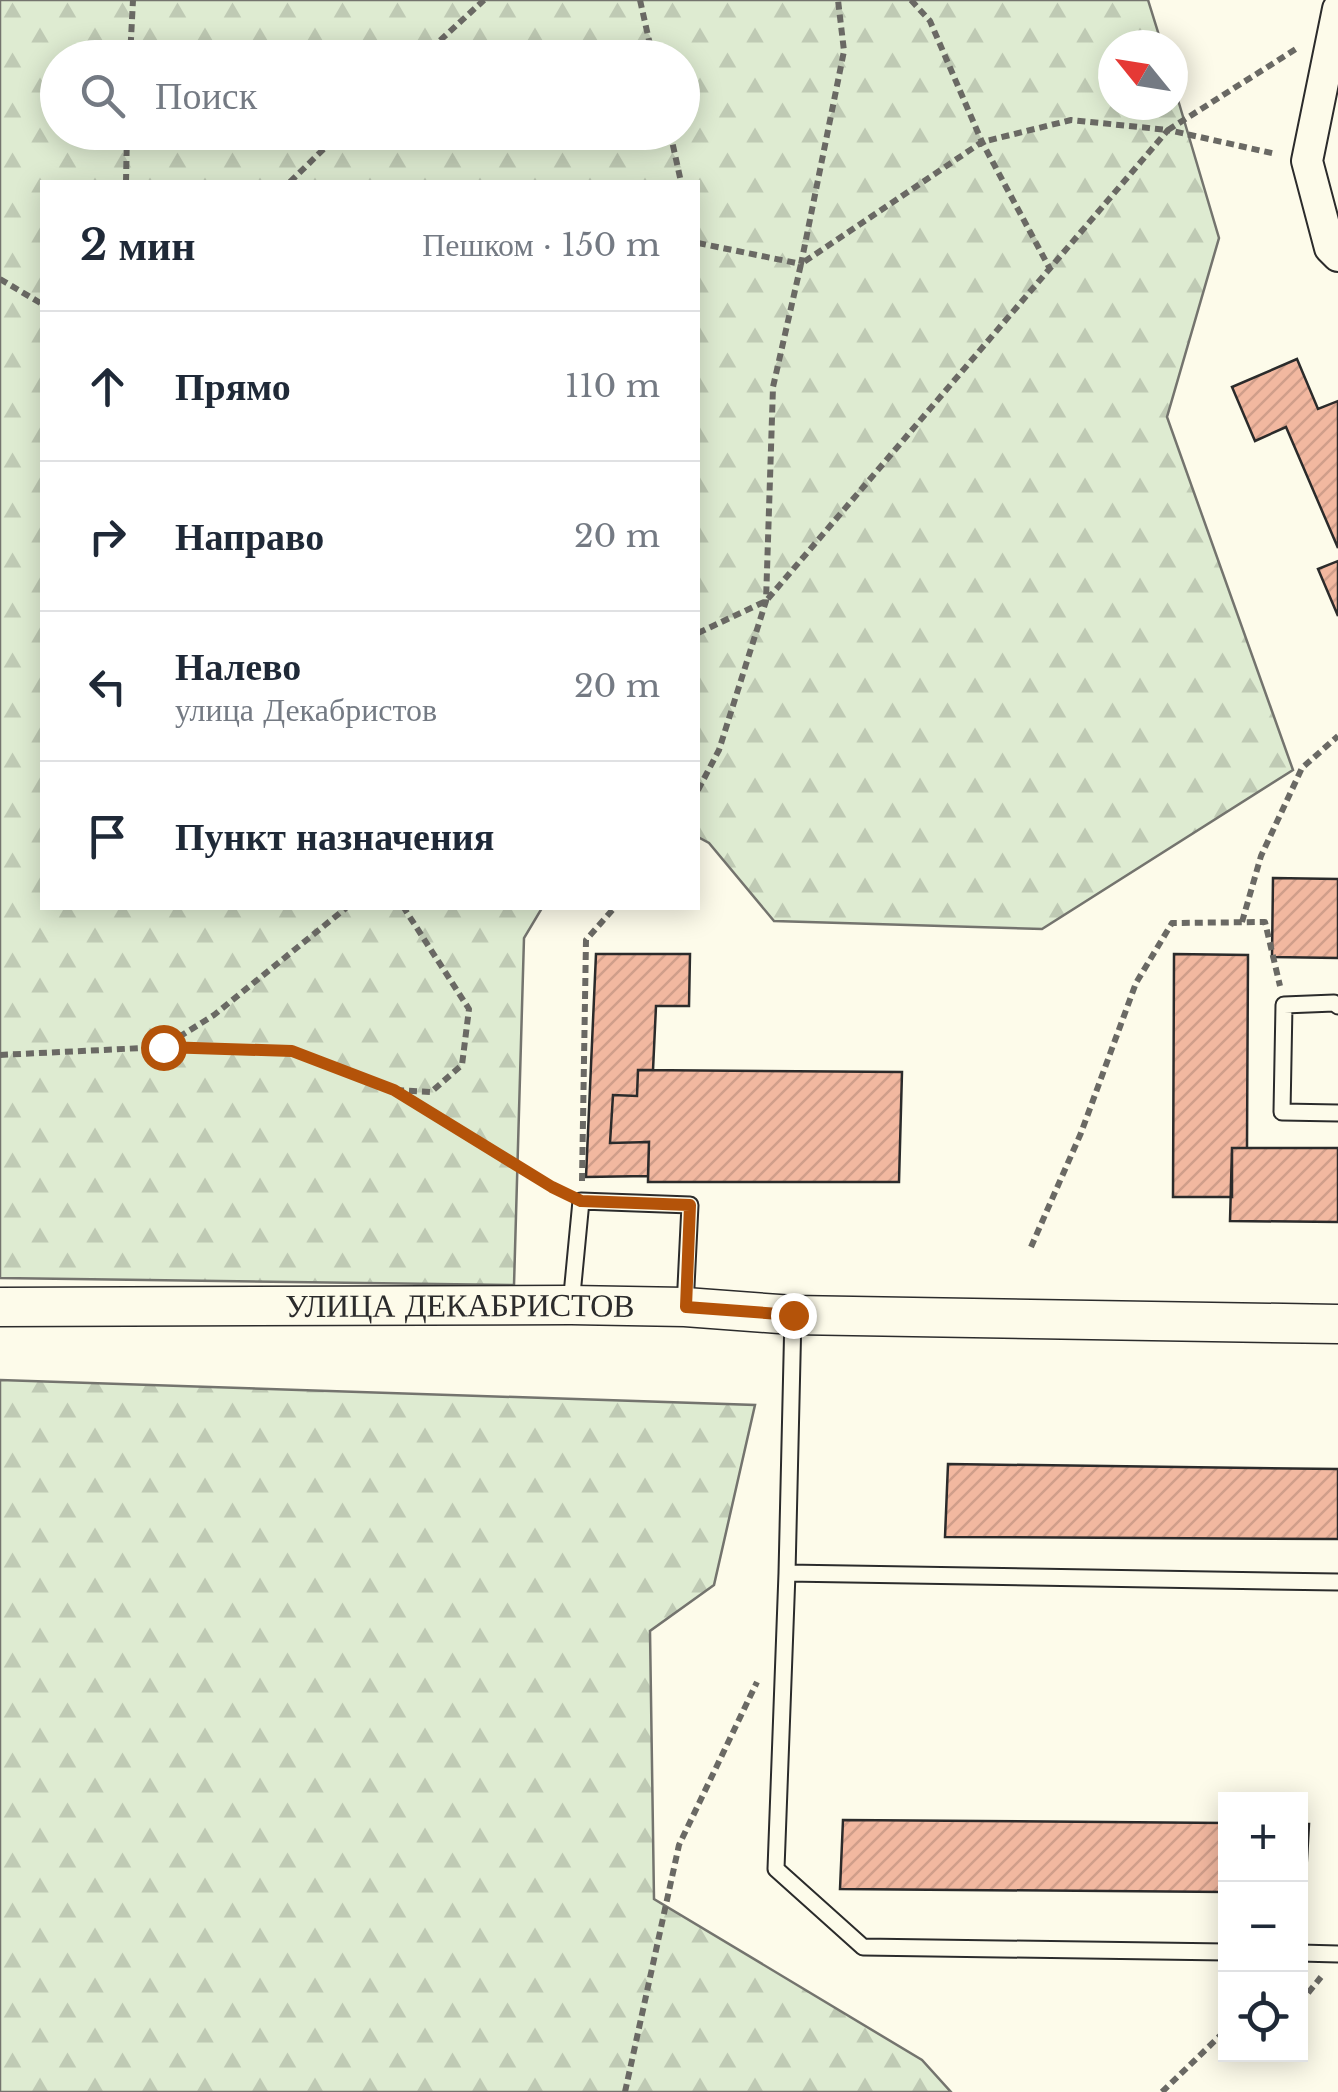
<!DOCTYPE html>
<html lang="ru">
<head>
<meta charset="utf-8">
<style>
	body { margin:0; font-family:"Libre Baskerville",serif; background:#f6f6f7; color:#1f2937 }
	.controls { position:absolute; right:30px; bottom:30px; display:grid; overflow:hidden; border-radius:0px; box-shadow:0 5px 25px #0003 }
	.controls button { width:90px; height:90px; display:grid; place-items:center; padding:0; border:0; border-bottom:2px solid #e0e1e3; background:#fff; color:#1f2937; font:50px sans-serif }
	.compass { position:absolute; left:1098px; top:30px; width:90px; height:90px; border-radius:50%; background:#fff; box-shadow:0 5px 25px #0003; rotate:300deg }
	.stop { position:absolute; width:30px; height:30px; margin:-22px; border:8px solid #b45309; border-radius:50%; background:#fff }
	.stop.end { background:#b45309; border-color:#fff; box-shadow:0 2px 10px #0008 }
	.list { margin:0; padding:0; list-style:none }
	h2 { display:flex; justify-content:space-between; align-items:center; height:130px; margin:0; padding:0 40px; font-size:42px }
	h2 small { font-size:32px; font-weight:400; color:#747a83 }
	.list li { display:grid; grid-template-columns:65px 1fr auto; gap:30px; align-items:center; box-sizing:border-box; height:150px; padding:0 40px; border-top:2px solid #e0e1e3 }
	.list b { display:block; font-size:38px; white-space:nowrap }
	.list p { margin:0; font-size:32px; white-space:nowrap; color:#747a83 }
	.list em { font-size:32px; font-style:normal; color:#747a83 }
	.icon { flex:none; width:55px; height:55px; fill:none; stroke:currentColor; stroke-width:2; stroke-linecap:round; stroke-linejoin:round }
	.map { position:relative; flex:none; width:1338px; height:2092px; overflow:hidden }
	.search { position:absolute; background:#fff; box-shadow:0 5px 25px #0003; left:40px; top:40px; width:660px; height:110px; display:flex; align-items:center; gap:25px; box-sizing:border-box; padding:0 35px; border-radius:55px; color:#747a83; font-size:38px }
	.panel { position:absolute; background:#fff; box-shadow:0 5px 25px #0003; left:40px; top:180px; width:660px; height:730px; border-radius:0px }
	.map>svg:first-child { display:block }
</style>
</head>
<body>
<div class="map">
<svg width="1338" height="2092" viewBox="0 0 1338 2092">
	<defs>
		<pattern id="forest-firs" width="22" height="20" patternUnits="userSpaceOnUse" patternTransform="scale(2.5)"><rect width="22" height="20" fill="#deebd1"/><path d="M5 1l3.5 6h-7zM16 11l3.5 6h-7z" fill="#bfcab4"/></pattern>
		<pattern id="building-hatch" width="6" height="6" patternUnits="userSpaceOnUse" patternTransform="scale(2.5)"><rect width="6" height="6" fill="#f2b8a0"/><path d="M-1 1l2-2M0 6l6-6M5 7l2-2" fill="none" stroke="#d09e8a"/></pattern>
	</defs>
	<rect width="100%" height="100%" fill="#fdfbea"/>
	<path fill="url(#forest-firs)" stroke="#74746e" stroke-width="2.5" fill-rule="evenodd" d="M0,0H1148L1162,45H1113V105H1173V83L1219,238L1167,417L1293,770L1042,929L774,921L709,843L698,837V182H42V908H542L524,938L514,1285L0,1278ZM58,58H682V132H58Z
		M0,1380L755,1405L714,1585L650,1631L654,1899L922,2060L951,2092H0Z"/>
	<path fill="url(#building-hatch)" stroke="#2b2b2b" stroke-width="2.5" d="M1297,359L1318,409L1338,401V548L1286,427L1255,441L1232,387Z
		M1338,561V616L1318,569Z
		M1273,878L1338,879V958L1272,957Z
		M596,954H690L689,1006H656L653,1070H638L637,1096L613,1095L610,1143L649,1142L648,1176L586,1177Z
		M1174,954L1248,955L1247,1148H1232V1197H1173Z
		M638,1070L902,1072L899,1182H648L649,1142L610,1143L613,1095L637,1096Z
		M1232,1148H1338V1222L1230,1221Z
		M948,1464L1338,1469V1539L945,1537Z
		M843,1820L1226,1823V1892L840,1889Z
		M1300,1824H1309L1305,1893H1300Z"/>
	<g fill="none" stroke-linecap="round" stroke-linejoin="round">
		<defs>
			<path id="service" d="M1338,1006L1334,1003L1284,1005L1282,1112L1338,1113
				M571,1305L581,1201L690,1205L685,1307
				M793,1315L787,1573L1338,1582
				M787,1573L776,1869L863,1947L1226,1952
				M1300,1953L1338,1954"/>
			<path id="minor" d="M1338,9L1307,161L1330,248L1338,256"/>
			<g id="tertiary">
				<path id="s1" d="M0,1307L571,1305L685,1307L793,1315L1338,1324"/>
			</g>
		</defs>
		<use href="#service" stroke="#2b2b2b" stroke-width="19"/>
		<use href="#minor" stroke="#2b2b2b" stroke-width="34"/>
		<use href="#tertiary" stroke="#2b2b2b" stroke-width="41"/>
		<path stroke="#6a6964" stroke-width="6" stroke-dasharray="8 5" stroke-linecap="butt" d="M640,0L653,58
			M911,0L930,21L982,142L1050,269
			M130,58L133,0
			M421,58L484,0
			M670,132L681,182
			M126,182L127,132
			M290,182L341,132
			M698,243L801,264L844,51L838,0
			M0,279L42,304
			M698,633L766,601L1168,130L1276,154
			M698,790L719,750L766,601L773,387L801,264L982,142L1071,120L1168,130L1299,47
			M1242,922L1261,856L1302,768L1338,736
			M163,1047L292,1051L394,1090L561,1191
			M0,1055L163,1047L214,1015L346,908
			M396,1090L431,1092L462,1065L469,1009L404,908
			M582,1181L586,940L614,908
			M1031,1247L1081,1133L1136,983L1172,923L1265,922L1280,986
			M1300,2003L1321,1977
			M625,2092L679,1845L757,1682
			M1162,2092L1226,2030"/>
		<use href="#service" stroke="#fdfbea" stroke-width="15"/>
		<use href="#minor" stroke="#fdfbea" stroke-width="30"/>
		<use href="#tertiary" stroke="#fdfbea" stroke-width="38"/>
	</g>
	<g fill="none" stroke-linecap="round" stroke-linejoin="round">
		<path stroke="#b45309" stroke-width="12" d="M163,1047L292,1051L394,1090L552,1187L581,1201L690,1205L686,1307L793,1315"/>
	</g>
	<g text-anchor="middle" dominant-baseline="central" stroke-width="8" stroke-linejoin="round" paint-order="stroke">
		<g font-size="32" fill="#2b2b2b" stroke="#fdfbea">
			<text stroke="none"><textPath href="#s1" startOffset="460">УЛИЦА ДЕКАБРИСТОВ</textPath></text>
		</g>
	</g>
</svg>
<div class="controls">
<button>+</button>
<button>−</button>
<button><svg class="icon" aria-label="locate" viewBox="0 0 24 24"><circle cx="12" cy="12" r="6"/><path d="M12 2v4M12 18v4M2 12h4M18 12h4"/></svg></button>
</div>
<svg class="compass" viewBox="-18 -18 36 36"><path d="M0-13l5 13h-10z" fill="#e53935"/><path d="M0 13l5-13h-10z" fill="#747a83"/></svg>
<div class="stop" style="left:163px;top:1047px"></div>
<div class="stop end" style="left:793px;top:1315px"></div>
<div class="search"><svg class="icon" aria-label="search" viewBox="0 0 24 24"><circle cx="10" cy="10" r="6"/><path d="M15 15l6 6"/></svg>Поиск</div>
<section class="panel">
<h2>2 мин<small>Пешком · 150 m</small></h2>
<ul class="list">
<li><svg class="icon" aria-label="ahead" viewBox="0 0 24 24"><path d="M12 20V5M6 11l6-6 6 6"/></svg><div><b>Прямо</b></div><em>110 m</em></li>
<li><svg class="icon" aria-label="right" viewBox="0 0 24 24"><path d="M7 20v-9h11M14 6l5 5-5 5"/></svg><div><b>Направо</b></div><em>20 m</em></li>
<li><svg class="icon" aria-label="left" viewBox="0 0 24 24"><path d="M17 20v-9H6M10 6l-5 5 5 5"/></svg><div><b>Налево</b><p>улица Декабристов</p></div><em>20 m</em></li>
<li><svg class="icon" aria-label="arrive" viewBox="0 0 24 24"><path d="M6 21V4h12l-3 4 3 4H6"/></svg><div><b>Пункт назначения</b></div></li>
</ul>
</section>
</div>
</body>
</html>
